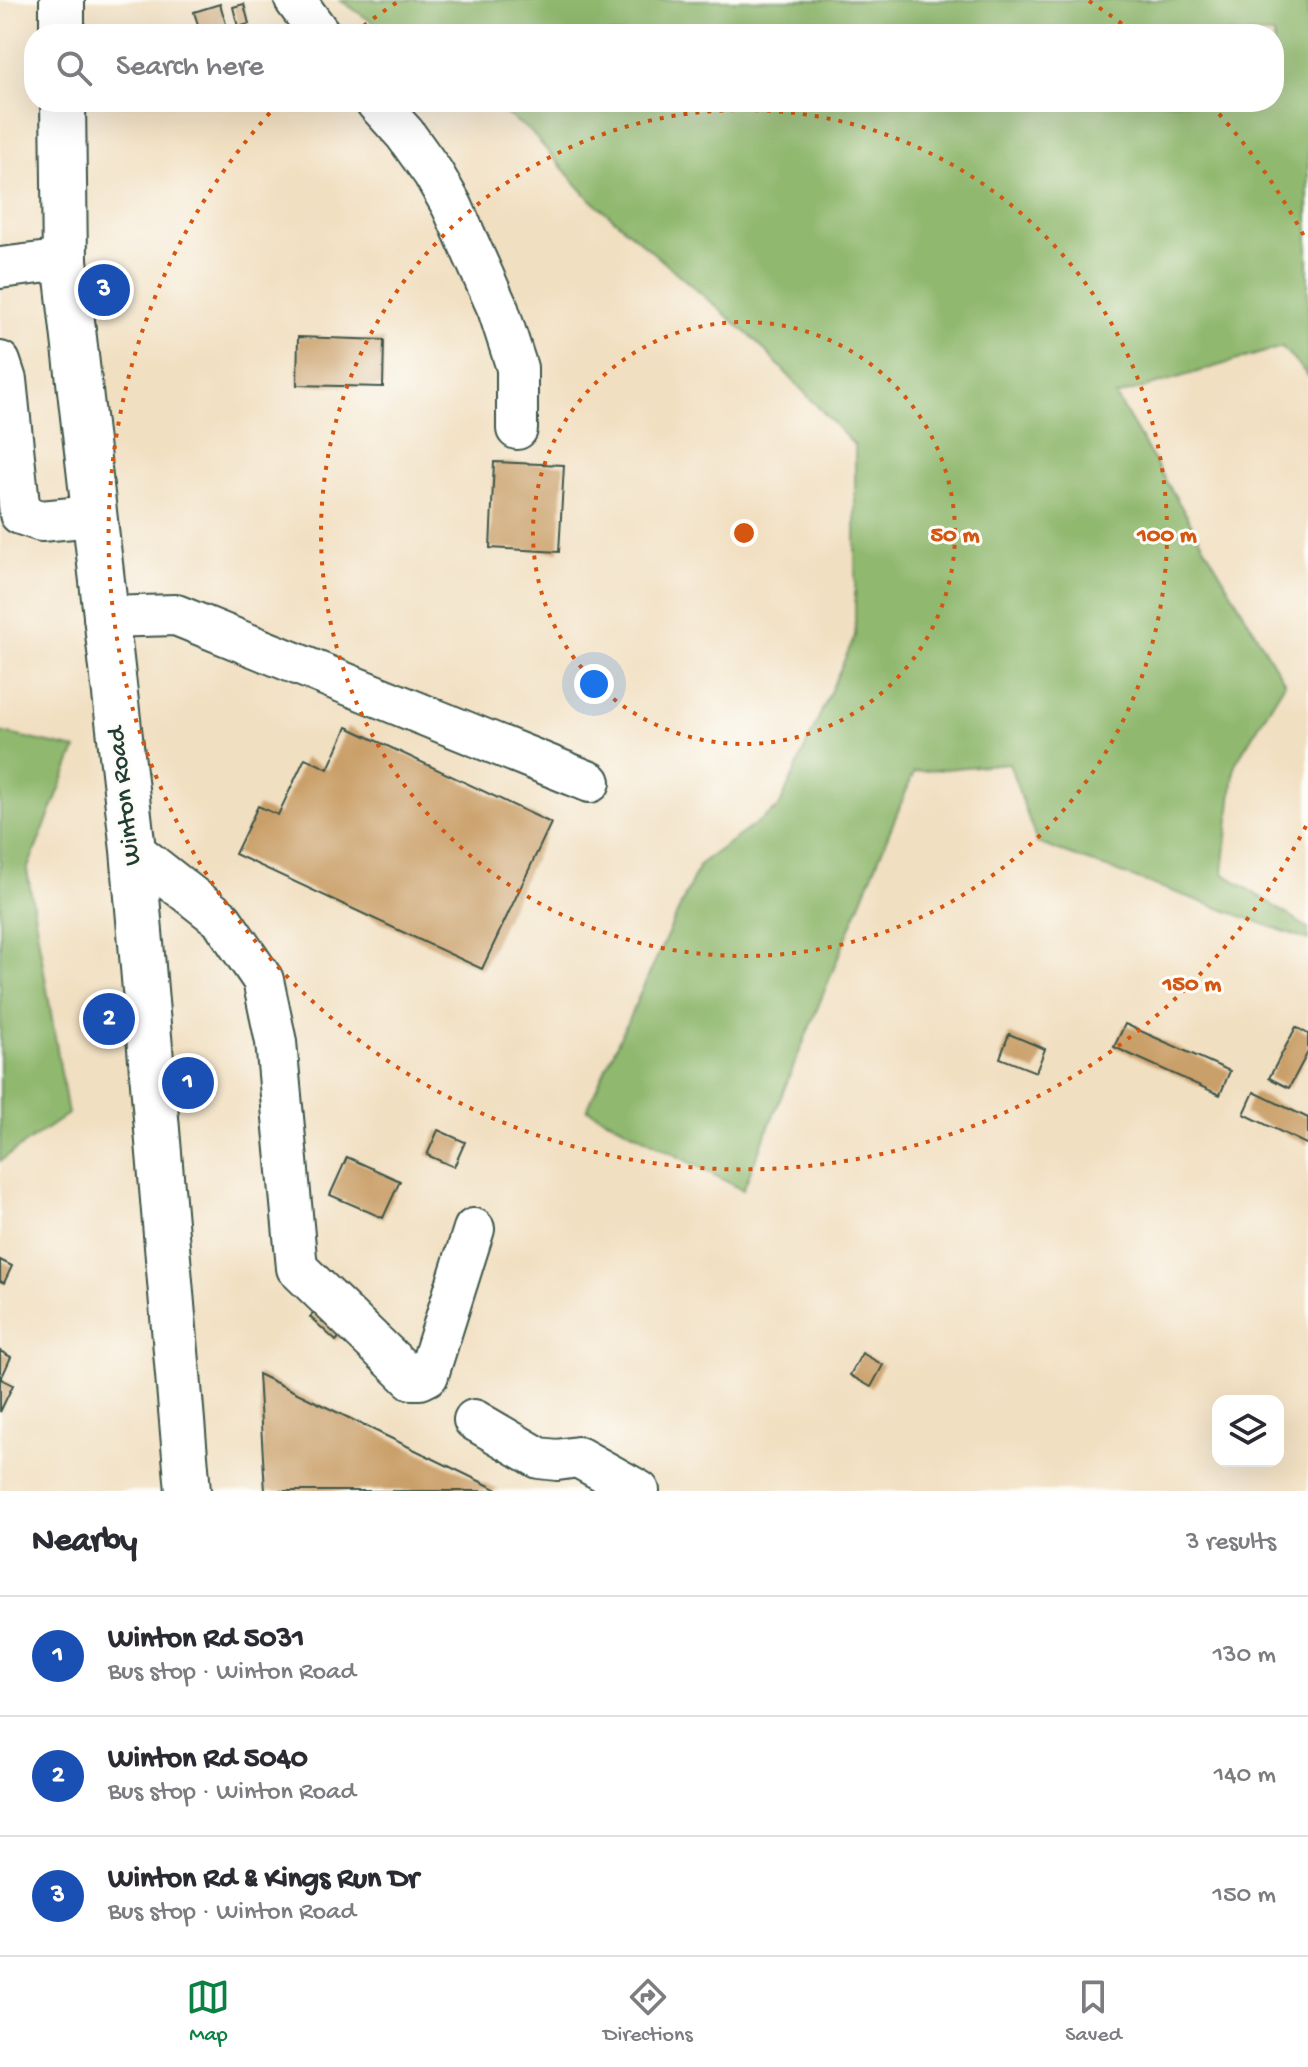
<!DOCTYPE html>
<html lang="en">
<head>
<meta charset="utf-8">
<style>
	body { margin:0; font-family:"Gochi Hand",sans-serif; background:#f2f2f3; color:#2b2b33 }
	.controls { position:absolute; right:24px; bottom:24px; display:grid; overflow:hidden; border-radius:16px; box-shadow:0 8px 32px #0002 }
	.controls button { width:72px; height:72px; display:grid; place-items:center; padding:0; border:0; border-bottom:2px solid #e1e1e2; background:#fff; color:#2b2b33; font:40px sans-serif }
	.you { position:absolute; left:594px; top:684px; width:28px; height:28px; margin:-20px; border:6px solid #fff; border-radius:50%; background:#1a73e8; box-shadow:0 0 0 12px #1a73e833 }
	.badge { display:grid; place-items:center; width:52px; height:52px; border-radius:50%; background:#0b8043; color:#fff; font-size:26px; font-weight:700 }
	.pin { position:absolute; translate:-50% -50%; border:4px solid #fff; box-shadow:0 2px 8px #0006 }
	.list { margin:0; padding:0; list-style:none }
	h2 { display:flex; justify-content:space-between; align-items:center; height:104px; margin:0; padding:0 32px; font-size:34px }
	h2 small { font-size:26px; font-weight:400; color:#7c7c81 }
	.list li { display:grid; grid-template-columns:52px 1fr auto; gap:24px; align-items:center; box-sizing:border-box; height:120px; padding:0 32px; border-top:2px solid #e1e1e2 }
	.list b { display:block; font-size:30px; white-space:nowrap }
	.list p { margin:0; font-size:26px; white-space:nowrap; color:#7c7c81 }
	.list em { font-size:26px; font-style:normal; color:#7c7c81 }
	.icon { flex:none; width:44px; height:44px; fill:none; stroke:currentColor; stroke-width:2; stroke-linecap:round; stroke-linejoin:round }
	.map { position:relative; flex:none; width:1308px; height:1491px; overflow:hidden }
	.search { position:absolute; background:#fff; box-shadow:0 8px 32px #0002; left:24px; right:24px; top:24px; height:88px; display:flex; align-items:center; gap:20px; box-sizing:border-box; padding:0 28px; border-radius:32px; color:#7c7c81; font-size:30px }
	.sheet { height:464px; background:#fff }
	nav { display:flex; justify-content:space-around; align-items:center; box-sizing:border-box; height:112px; border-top:2px solid #e1e1e2; background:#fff; font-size:22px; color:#7c7c81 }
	nav a { display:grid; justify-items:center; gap:4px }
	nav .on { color:#0b8043 }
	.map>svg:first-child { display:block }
</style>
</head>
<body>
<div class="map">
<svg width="1308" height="1491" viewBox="0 0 1308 1491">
	<rect width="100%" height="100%" fill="#fdfcf7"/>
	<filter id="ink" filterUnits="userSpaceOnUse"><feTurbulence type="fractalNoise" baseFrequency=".0125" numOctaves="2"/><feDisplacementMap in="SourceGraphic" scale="16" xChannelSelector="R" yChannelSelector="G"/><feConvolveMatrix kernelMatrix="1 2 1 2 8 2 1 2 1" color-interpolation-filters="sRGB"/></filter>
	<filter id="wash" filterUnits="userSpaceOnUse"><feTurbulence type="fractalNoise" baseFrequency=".006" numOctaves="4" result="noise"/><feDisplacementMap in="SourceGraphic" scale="32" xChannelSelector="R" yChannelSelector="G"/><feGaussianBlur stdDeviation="1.8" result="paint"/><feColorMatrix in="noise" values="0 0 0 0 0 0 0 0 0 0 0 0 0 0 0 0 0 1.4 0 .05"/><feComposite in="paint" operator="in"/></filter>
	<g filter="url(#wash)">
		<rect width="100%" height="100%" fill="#f1dfc1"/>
		<path fill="#90b86e" stroke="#587a51" stroke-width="2" d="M340,0H1308V376L1282,347L1116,396L1285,683L1235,764L1223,873L1308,928V940L1037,843L1009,763L914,772L743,1190L587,1109L700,864L779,807L855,636V446L755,340L587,196L530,131L488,102H1274V34H390Z
			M0,732L76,749L27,870L68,1114L0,1161Z"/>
		<g id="blocks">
			<path fill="#caa06b" d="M220,4L229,34H201L194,12Z
				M244,4L249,24L238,27L233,7Z
				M298,337L384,340L383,387L297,385Z
				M494,462L564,465L559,552L490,548Z
				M347,727L551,823L482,969L235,854L258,806L278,815L305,758L328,769Z
				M1125,1024L1230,1071L1220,1095L1114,1047Z
				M1296,1027L1308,1034V1052L1289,1088L1269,1078Z
				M1009,1034L1045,1049L1036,1072L1000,1058Z
				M1254,1092L1308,1118V1145L1244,1114Z
				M438,1130L465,1142L454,1167L427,1155Z
				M347,1157L400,1181L383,1218L330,1195Z
				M0,1260L12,1266L4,1283L0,1281Z
				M320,1306L346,1330L336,1341L310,1317Z
				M0,1351L11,1357L1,1379L13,1385L0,1412Z
				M862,1353L883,1365L871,1387L850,1375Z
				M258,1374L500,1491H265Z"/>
		</g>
	</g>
	<g filter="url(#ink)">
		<use href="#blocks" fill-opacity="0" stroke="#3e5549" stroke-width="2"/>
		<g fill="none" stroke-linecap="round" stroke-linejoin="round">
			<defs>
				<path id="minor" d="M295,0L320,34
					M376,102L405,134L433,173L452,206L498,309L517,368V429
					M0,268L65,260
					M0,362L6,380L20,514L41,521L93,516
					M104,617L176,615L590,782
					M133,850L222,920L263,980L276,1042L297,1268L412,1379H420L428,1375L474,1229
					M474,1420L539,1458L557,1460L578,1457L639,1491"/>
				<path id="major" d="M62,0V34
					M63,102L65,260L133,850L188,1491"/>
			</defs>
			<use href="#minor" stroke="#3e5549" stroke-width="44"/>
			<use href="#major" stroke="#3e5549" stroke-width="48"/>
			<use href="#minor" stroke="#fff" stroke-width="40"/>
			<use href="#major" stroke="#fff" stroke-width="44"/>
		</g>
	</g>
	<g fill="none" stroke="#d45610" stroke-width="4" stroke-dasharray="4 8">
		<circle cx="744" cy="533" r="211"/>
		<circle cx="744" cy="533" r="423"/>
		<path d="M1306 826A634 634 0 1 1 277 105M354 33A634 634 0 0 1 399 1M1089 1A634 634 0 0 1 1134 33M1211 105A634 634 0 0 1 1306 240"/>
	</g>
	<g text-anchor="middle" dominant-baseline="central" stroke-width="6" stroke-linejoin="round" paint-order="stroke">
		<g font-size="26" fill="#1f3d34" stroke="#fdfcf7">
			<text transform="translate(126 796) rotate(-97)">Winton Road</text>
		</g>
	</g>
	<circle cx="744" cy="533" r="12" fill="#d45610" stroke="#fdfcf7" stroke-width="4"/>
	<g font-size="24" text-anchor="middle" font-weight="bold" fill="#d45610" stroke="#fdfcf7" stroke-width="6" stroke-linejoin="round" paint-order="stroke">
		<text x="955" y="541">50 m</text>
		<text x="1167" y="541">100 m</text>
		<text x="1192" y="990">150 m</text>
	</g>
</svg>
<div class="controls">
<button><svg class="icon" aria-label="layers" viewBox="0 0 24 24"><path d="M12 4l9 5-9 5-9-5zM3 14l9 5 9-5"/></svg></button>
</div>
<div class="you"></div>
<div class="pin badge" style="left:188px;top:1083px;background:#1a4fb4">1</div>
<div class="pin badge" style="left:109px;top:1019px;background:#1a4fb4">2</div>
<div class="pin badge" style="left:104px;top:290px;background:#1a4fb4">3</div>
<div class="search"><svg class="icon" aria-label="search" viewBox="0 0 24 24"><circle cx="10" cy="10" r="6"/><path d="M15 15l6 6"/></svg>Search here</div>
</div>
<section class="sheet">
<h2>Nearby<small>3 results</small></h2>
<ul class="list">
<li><span class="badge" style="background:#1a4fb4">1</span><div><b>Winton Rd 5031</b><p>Bus stop · Winton Road</p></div><em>130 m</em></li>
<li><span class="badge" style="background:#1a4fb4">2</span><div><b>Winton Rd 5040</b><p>Bus stop · Winton Road</p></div><em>140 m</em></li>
<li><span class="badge" style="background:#1a4fb4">3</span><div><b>Winton Rd &amp; Kings Run Dr</b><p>Bus stop · Winton Road</p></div><em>150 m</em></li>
</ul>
</section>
<nav>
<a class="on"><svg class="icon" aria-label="map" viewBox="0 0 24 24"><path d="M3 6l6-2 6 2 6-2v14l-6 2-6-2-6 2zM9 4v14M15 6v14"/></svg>Map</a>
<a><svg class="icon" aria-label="directions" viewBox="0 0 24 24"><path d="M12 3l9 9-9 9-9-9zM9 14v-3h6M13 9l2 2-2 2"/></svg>Directions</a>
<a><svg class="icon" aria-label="saved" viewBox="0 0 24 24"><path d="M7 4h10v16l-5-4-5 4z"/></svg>Saved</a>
</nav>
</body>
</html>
